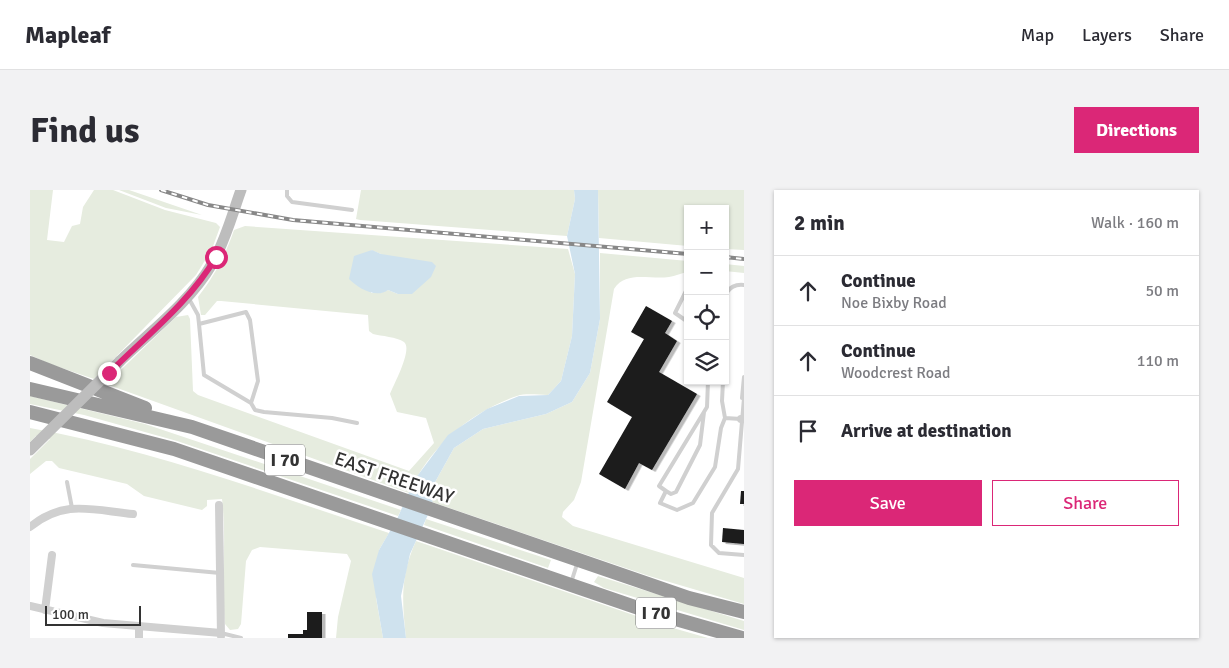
<!DOCTYPE html>
<html lang="en">
<head>
<meta charset="utf-8">
<style>
	body { margin:0; font-family:Signika,sans-serif; background:#f2f2f3; color:#2b2b33 }
	.controls { position:absolute; right:15px; top:15px; display:grid; overflow:hidden; border-radius:0px; box-shadow:0 1px 4px #0004 }
	.controls button { width:45px; height:45px; display:grid; place-items:center; padding:0; border:0; border-bottom:1px solid #e1e1e2; background:#fff; color:#2b2b33; font:25px sans-serif }
	.scale { position:absolute; left:15px; bottom:12px; width:96px; box-sizing:border-box; padding-left:5px; border:2px solid #333; border-top:0; font-size:14px; line-height:18px; white-space:nowrap; color:#333; -webkit-text-stroke:4px #fff; paint-order:stroke }
	.stop { position:absolute; width:15px; height:15px; margin:-11px; border:4px solid #db2777; border-radius:50%; background:#fff }
	.stop.end { background:#db2777; border-color:#fff; box-shadow:0 1px 5px #0008 }
	.list { margin:0; padding:0; list-style:none }
	h2 { display:flex; justify-content:space-between; align-items:center; height:65px; margin:0; padding:0 20px; font-size:21px }
	h2 small { font-size:16px; font-weight:400; color:#7c7c81 }
	.list li { display:grid; grid-template-columns:32px 1fr auto; gap:15px; align-items:center; box-sizing:border-box; height:70px; padding:0 20px; border-top:1px solid #e1e1e2 }
	.list b { display:block; font-size:19px; white-space:nowrap }
	.list p { margin:0; font-size:16px; white-space:nowrap; color:#7c7c81 }
	.list em { font-size:16px; font-style:normal; color:#7c7c81 }
	.actions { display:flex; gap:10px; padding:15px 20px }
	.actions a { flex:1; padding:11px 0; border:1px solid #db2777; border-radius:0px; text-align:center; font-size:18px; color:#db2777 }
	.actions .main { background:#db2777; color:#fff }
	.icon { flex:none; width:28px; height:28px; fill:none; stroke:currentColor; stroke-width:2; stroke-linecap:round; stroke-linejoin:round }
	.map { position:relative; flex:none; width:714px; height:448px; overflow:hidden; border-radius:0px }
	header { display:flex; align-items:center; gap:30px; box-sizing:border-box; height:70px; padding:0 25px; background:#fff; border-bottom:1px solid #e1e1e2 }
	header strong { font-size:24px }
	nav { display:flex; gap:28px; margin-inline-start:auto; font-size:18px }
	.intro { display:flex; align-items:center; justify-content:space-between; box-sizing:border-box; height:120px; padding:0 30px }
	h1 { margin:0; font-size:35px }
	.button { padding:12px 22px; border-radius:0px; background:#db2777; color:#fff; font-size:18px; font-weight:700 }
	main { display:flex; gap:30px; padding:0 30px }
	aside { flex:1; background:#fff; border-radius:0px; box-shadow:0 1px 4px #0004 }
	.map>svg:first-child { display:block }
</style>
</head>
<body>
<header>
<strong>Mapleaf</strong>
<nav><a>Map</a><a>Layers</a><a>Share</a></nav>
</header>
<div class="intro"><h1>Find us</h1><a class="button">Directions</a></div>
<main>
<div class="map">
<svg width="714" height="448" viewBox="0 0 714 448">
	<defs>
		<filter id="shadow"><feDropShadow dx="3.5" dy="2" stdDeviation="0" flood-color="#0004"/></filter>
	</defs>
	<rect width="100%" height="100%" fill="#fff"/>
	<path fill="#e6ecdf" fill-rule="evenodd" d="M0,0H23L17,50L34,52L42,36L50,34L53,17L64,0H83L135,20L186,33L190,37L182,59L166,85L64,189L20,174L0,165Z
		M89,0H99L172,25L136,18Z
		M331,0H544L545,9L537,46L330,30L326,29Z
		M568,0H714V60L695,59V19H658V56L569,48Z
		M215,36L538,59L545,84L542,146L531,191L518,205C508,205 496,203 487,206C440,222 399,258 379,303L76,194L146,127L158,125L160,129L163,201L168,205L379,281L404,253L396,228L367,222L360,204C364,194 383,159 374,152C367,147 351,146 343,144L339,141L338,125L191,111H187L175,125H171L168,107C185,85 195,66 204,40ZM341,60L351,64L368,104L358,100L350,103H341Z
		M570,63L658,71V82C652,83 645,86 639,87C620,90 596,80 584,99L551,292L544,310L533,322L532,327L543,336L714,388V414L619,386L402,312L404,294L424,258L453,239L516,224L542,212L560,183L570,129Z
		M695,74L714,76V83L695,81Z
		M0,206L115,234L371,320L368,326L147,251L54,225L0,214Z
		M0,238C123,260 240,304 359,343L349,360L346,408L353,448H306L308,427L321,371L317,364L230,357L222,360L216,371L211,434L208,439L200,440L195,434C191,392 197,350 192,309L177,310V316L172,320L114,306L97,294L29,278L22,271H16L0,284V269L20,249L6,246L0,252Z
		M396,329L521,370L518,378L394,335Z
		M386,351L636,436L678,448H376C372,412 370,386 386,351Z
		M568,386L714,431V440L574,398L564,392Z"/>
	<path fill="#cfe2ee" d="M544,0H568L570,129L560,183L542,212L516,224L453,239L424,258L404,294L402,316L380,364L371,406L376,448H353L342,384L349,360L367,329L385,289L418,245L457,219L489,206L518,205L531,191L542,146L545,84L537,46L545,9Z
		M342,60L351,64L402,72L406,76L401,87L382,104H368L358,100C346,109 328,98 319,89L324,66Z"/>
	<path fill="#1a1a1a" filter="url(#shadow)" d="M616,116L642,131L635,143L647,151L629,182L667,204L622,280L609,273L595,299L569,284L602,227L577,212L614,149L601,142Z
		M711,301H714V314H710Z
		M693,338L714,340V354L692,352Z
		M277,422H292V448H258V444H273V440H277Z"/>
	<g fill="none" stroke-linecap="round" stroke-linejoin="round">
		<path stroke="#d0d0d0" stroke-width="4" d="M257,0V6L262,12L322,20
			M658,97L645,123L658,132
			M695,105C700,97 705,94 714,95
			M158,107L168,125L169,134L174,185L221,213L228,191L220,130L216,122L169,134
			M678,191L677,217L629,296L636,301L630,313L647,320L663,313L685,277L691,238L695,228L711,229
			M693,191L692,211L695,228
			M712,208L714,187
			M714,208L708,279L682,323L681,355L689,363L714,365
			M221,213L225,220L234,222L302,228L327,233
			M37,292L42,318
			M636,301L641,304L646,302L670,255L674,222
			M103,375L190,383
			M541,393L547,374
			M191,443L211,448"/>
		<path stroke="#d0d0d0" stroke-width="8" d="M711,229H714
			M189,315L191,446
			M0,337C34,309 62,320 103,324
			M0,416L73,433L191,443
			M15,420L22,365
			M109,448V438"/>
		<path stroke="#bdbdbd" stroke-width="11" d="M90,171C121,141 160,112 182,74C195,52 202,25 211,0"/>
		<path stroke="#9a9a9a" stroke-width="14" d="M0,173L115,218
			M0,199L162,237L659,408L714,422
			M0,222L144,259L614,420L712,448"/>
		<defs>
			<path id="rail" d="M131,0L178,15L263,30L658,64
				M695,67L714,69"/>
		</defs>
		<use href="#rail" stroke="#888" stroke-width="4"/>
		<use href="#rail" stroke="#fff" stroke-width="2" stroke-dasharray="5.5" stroke-linecap="butt"/>
		<path stroke="#bdbdbd" stroke-width="11" d="M0,260L90,171"/>
	</g>
	<g fill="none" stroke-linecap="round" stroke-linejoin="round">
		<path stroke="#db2777" stroke-width="6" d="M79,183C115,147 160,112 186,67"/>
	</g>
	<g text-anchor="middle" dominant-baseline="central" stroke-width="5" stroke-linejoin="round" paint-order="stroke">
		<g fill="#fff" stroke="#707070" stroke-width="1">
			<rect x="235" y="254.5" width="40" height="31" rx="4"/>
			<rect x="606" y="407.5" width="40" height="31" rx="4"/>
		</g>
		<g font-size="18" font-weight="bold" fill="#333">
			<text x="255" y="270">I 70</text>
			<text x="626" y="423">I 70</text>
		</g>
		<g font-size="19" fill="#333" stroke="#fff">
			<text transform="translate(364 288) rotate(19)">EAST FREEWAY</text>
		</g>
	</g>
</svg>
<div class="controls">
<button>+</button>
<button>−</button>
<button><svg class="icon" aria-label="locate" viewBox="0 0 24 24"><circle cx="12" cy="12" r="6"/><path d="M12 2v4M12 18v4M2 12h4M18 12h4"/></svg></button>
<button><svg class="icon" aria-label="layers" viewBox="0 0 24 24"><path d="M12 4l9 5-9 5-9-5zM3 14l9 5 9-5"/></svg></button>
</div>
<div class="scale">100 m</div>
<div class="stop" style="left:186px;top:67px"></div>
<div class="stop end" style="left:79px;top:183px"></div>
</div>
<aside>
<h2>2 min<small>Walk · 160 m</small></h2>
<ul class="list">
<li><svg class="icon" aria-label="ahead" viewBox="0 0 24 24"><path d="M12 20V5M6 11l6-6 6 6"/></svg><div><b>Continue</b><p>Noe Bixby Road</p></div><em>50 m</em></li>
<li><svg class="icon" aria-label="ahead" viewBox="0 0 24 24"><path d="M12 20V5M6 11l6-6 6 6"/></svg><div><b>Continue</b><p>Woodcrest Road</p></div><em>110 m</em></li>
<li><svg class="icon" aria-label="arrive" viewBox="0 0 24 24"><path d="M6 21V4h12l-3 4 3 4H6"/></svg><div><b>Arrive at destination</b></div></li>
</ul>
<div class="actions"><a class="main">Save</a><a>Share</a></div>
</aside>
</main>
</body>
</html>
